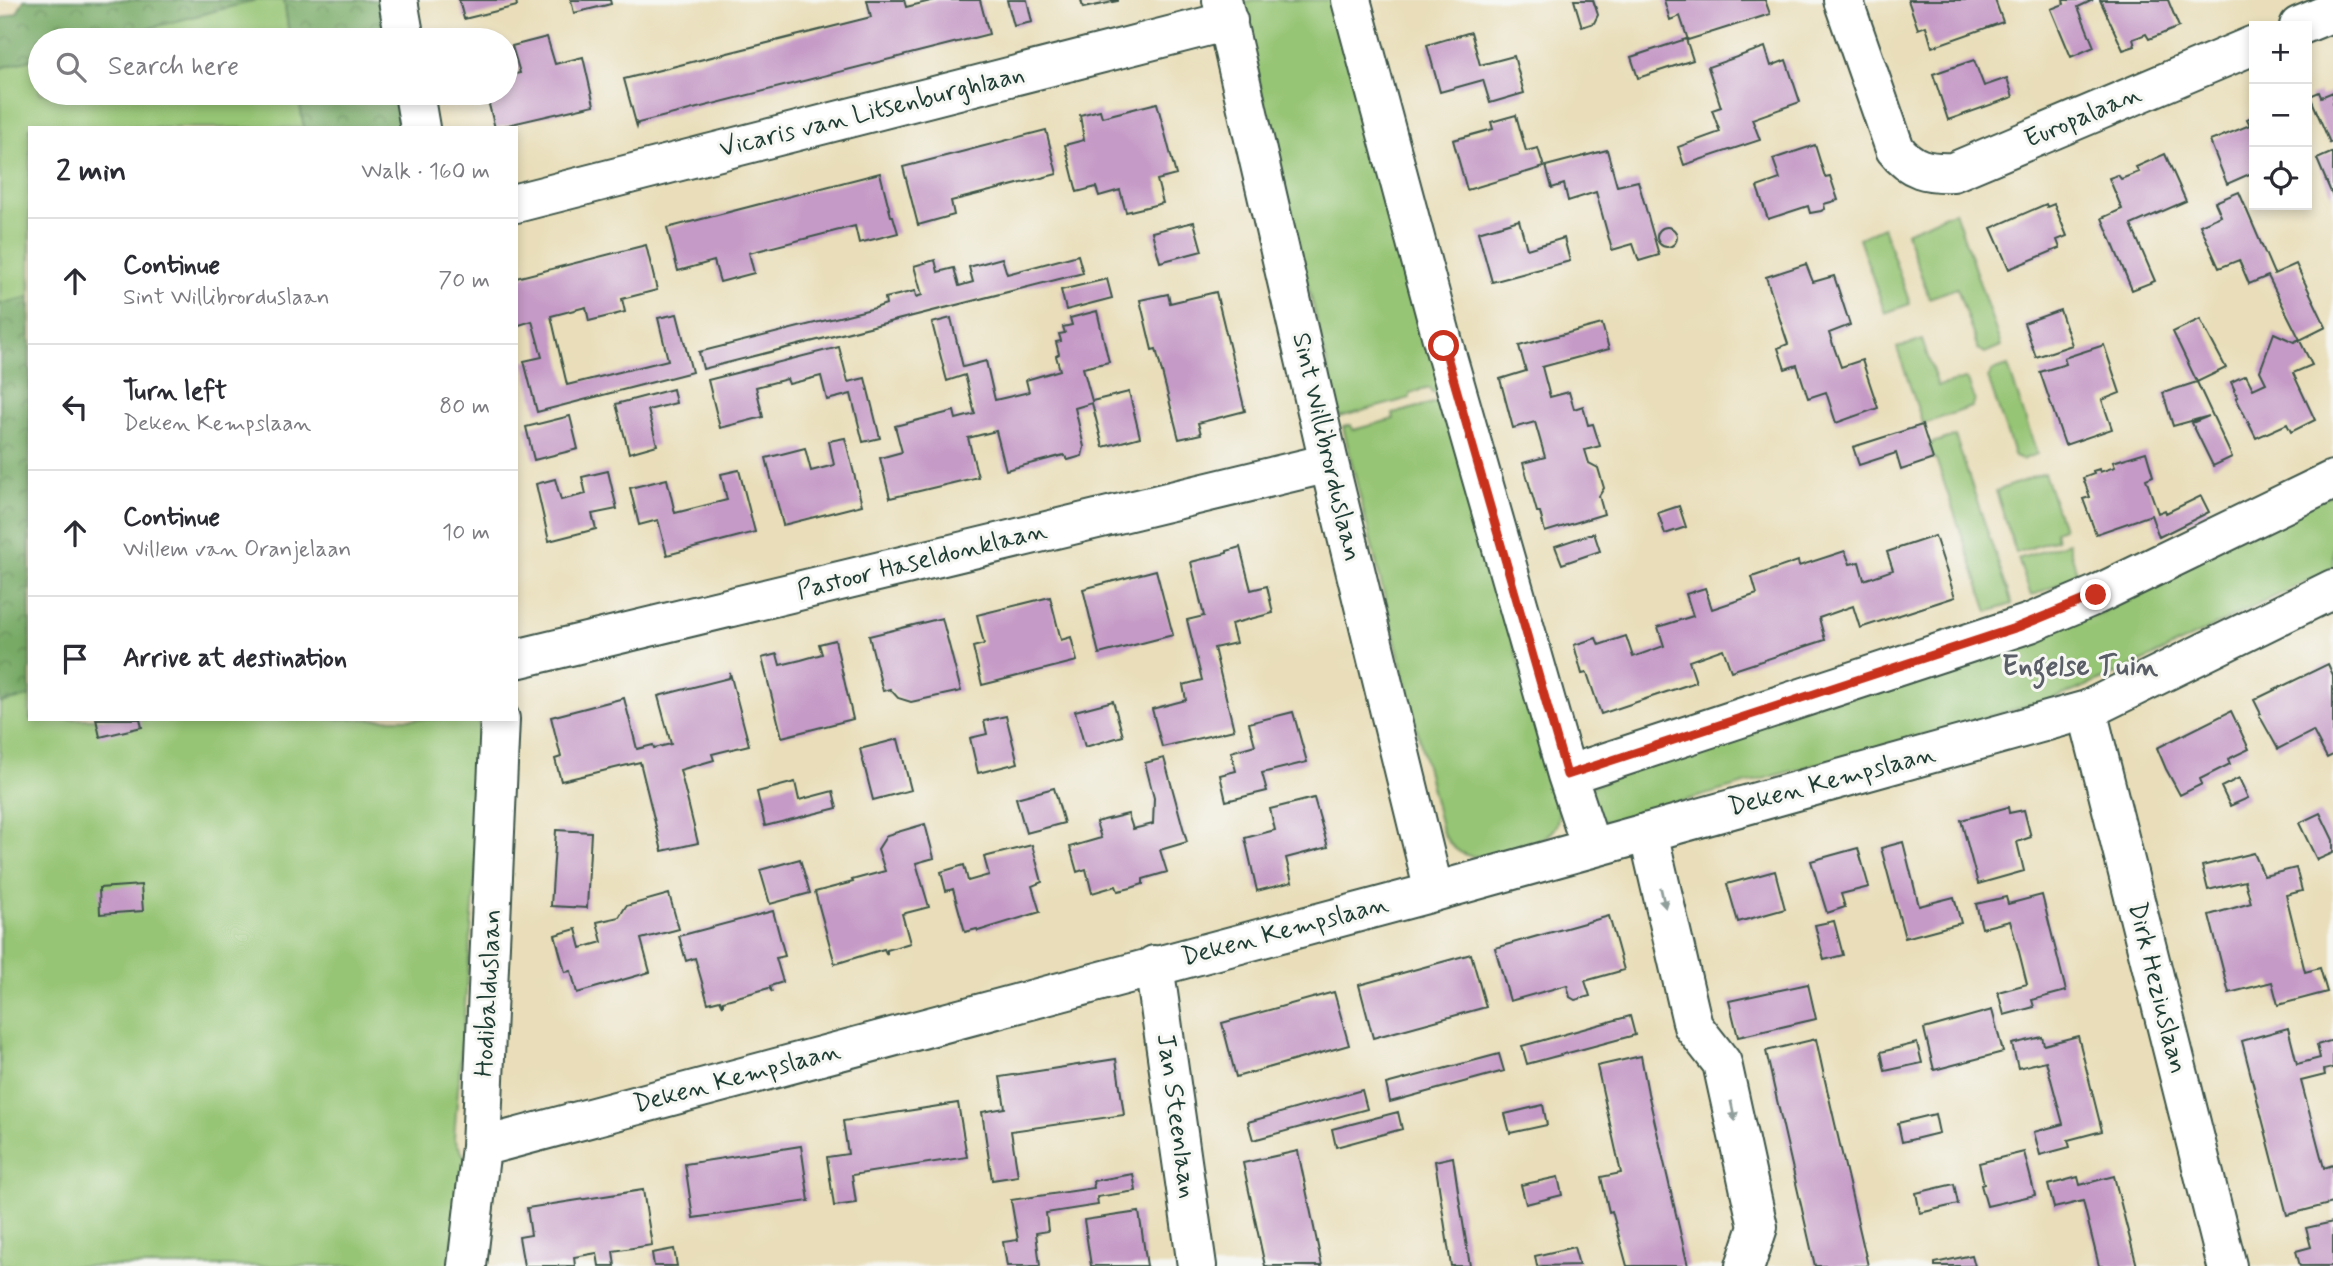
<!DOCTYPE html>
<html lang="en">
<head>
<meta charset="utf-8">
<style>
	body { margin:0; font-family:Mynerve,sans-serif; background:#f7f7f7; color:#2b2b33 }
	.controls { position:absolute; right:21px; top:21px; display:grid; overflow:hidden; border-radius:0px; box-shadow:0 4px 10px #0003 }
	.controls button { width:63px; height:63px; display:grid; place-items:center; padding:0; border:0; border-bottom:2px solid #e1e1e2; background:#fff; color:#2b2b33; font:35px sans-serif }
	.stop { position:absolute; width:21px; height:21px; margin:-16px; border:5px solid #c8321e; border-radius:50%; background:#fff }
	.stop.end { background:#c8321e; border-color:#fff; box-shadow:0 2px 7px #0008 }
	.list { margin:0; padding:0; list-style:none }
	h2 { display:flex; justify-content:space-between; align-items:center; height:91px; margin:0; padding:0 28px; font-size:30px }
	h2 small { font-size:23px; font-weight:400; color:#7c7c81 }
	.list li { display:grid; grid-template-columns:46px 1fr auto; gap:21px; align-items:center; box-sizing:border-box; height:126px; padding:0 28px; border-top:2px solid #e1e1e2 }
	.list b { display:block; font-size:26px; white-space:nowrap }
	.list p { margin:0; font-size:23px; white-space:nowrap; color:#7c7c81 }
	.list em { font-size:23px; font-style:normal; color:#7c7c81 }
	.icon { flex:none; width:38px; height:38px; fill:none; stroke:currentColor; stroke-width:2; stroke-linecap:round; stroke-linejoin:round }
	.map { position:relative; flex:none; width:2333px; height:1266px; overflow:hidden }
	.search { position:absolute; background:#fff; box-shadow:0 4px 10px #0003; left:28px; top:28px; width:490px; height:77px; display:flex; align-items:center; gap:18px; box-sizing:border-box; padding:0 24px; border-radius:38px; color:#7c7c81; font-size:26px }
	.panel { position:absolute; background:#fff; box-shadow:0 4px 10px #0003; left:28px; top:126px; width:490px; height:595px; border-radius:0px }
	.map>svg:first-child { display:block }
</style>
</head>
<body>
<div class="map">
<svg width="2333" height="1266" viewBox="0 0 2333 1266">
	<defs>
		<pattern id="forest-crowns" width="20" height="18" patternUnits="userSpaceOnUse" patternTransform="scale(1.75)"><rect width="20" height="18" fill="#78aa66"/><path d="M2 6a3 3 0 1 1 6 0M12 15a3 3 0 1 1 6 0" fill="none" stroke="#628c55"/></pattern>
	</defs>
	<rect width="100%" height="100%" fill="#f6f6f2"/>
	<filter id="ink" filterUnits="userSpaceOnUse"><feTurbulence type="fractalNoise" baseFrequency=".0143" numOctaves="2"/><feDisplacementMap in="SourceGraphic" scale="14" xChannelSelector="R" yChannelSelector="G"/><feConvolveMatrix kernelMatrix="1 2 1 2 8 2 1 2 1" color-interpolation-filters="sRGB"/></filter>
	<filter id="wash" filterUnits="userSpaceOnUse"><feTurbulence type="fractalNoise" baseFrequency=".00686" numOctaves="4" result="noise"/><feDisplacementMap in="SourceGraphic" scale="28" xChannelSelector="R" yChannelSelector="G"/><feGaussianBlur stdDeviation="1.57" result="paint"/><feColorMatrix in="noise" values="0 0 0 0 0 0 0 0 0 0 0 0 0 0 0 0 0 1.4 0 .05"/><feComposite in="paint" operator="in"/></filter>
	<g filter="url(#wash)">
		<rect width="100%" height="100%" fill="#e9deb9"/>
		<path fill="#96c574" stroke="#5a8154" stroke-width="2" d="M256,0H284L290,40H104Z
			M1252,0H1337L1444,390L1432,393L1430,388L1410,393V398L1340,417L1240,3Z
			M40,57V93H298L304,128H30V297L0,304V68Z
			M1955,211L2001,346L1985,353L1978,349L1957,288L1929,298L1906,232Z
			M1883,227L1910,304L1885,313L1859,238Z
			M1922,340L1938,386L1965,379L1968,381L1975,400L1972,407L1923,424L1897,348Z
			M2008,366L2037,454L2022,460L2015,457L1988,378L1992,371Z
			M1447,399L1559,811C1558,816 1558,823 1555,827C1547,843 1487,859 1470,856C1456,853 1448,843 1442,831L1343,427L1351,425L1353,430L1394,419L1393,414Z
			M1955,436L2012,604L1988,612L1936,459H1933L1929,444Z
			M2044,473L2063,528L2055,531L2057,539L2016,553L1996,491Z
			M2333,494V568L2127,669L2072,692L2042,702L1625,817L1608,822L1600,820L1589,793L1593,786Z
			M2068,543L2078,576L2031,596L2018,559Z
			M30,696V719H479L483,787L454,1138L468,1163L448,1266H0V703Z"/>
		<path fill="url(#forest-crowns)" stroke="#4c744d" stroke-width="2" d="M24,0H256L104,40H40V57L0,68V19L17,13Z
			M284,0H379L385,40H290Z
			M298,93H394L400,128H304Z
			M30,297V696L0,703V304Z"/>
		<g id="blocks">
			<path fill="#c59ac6" d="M459,0H516L517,6L464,19Z
				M571,0H610L611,4L574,13Z
				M867,0H904L906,7L935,0H980L989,34L638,123L637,127L624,79L871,17Z
				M1007,0H1027L1032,22L1014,26Z
				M1081,0H1118V1L1083,8Z
				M1574,0H1593L1598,15L1594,23L1582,27Z
				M1664,0H1765L1770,14L1688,40L1680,16L1670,20Z
				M1908,0H1995L2003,22L1932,47L1926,26L1918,29Z
				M2063,0H2093L2078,7L2094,47L2071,57L2051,9L2064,4Z
				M2100,0H2168L2179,27L2149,39L2146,34L2133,39L2135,46L2123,50Z
				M1471,32L1480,65L1514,56L1524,93L1490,103L1483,80L1440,92L1427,45Z
				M547,37L555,64L583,57L594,105L495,128L486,93H506V76L520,73L512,46Z
				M1686,39L1693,60L1638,78L1631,57Z
				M1765,47L1771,66L1786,60L1800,102L1752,119L1760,140L1684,165L1678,147L1720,132L1712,110L1721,107L1708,67Z
				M1974,60L1984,86L2007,78L2013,97L1948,120L1933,74Z
				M2319,92L2321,97L2333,92V141L2330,143L2310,96Z
				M1157,103L1176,175L1157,180L1163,203L1126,212L1120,190L1099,196L1096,187L1077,192L1065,145L1084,140L1080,115L1100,110L1102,117Z
				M1516,115L1526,151L1538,148L1544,167L1467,190L1453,140L1493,129L1491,122Z
				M2254,116V172L2227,184L2210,141L2250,125L2247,119Z
				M1046,130L1057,174L951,201L954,215L918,225L903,167Z
				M1815,145L1825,177L1830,176L1838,200L1824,204L1825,209L1821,211L1810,213L1808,206L1768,219L1757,187L1780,179L1773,159Z
				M1607,150L1617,186L1638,181L1659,255L1639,261L1633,244L1612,250L1596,192L1568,201L1564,184L1552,188L1546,166Z
				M2333,152V197L2317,159Z
				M2165,154L2186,201L2131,225L2155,281L2132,290L2102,218L2122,209L2109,178L2118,175L2121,179L2139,172L2136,167Z
				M880,173L891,216H893L898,233L859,243L855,226L749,253L754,273L720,282L714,261L678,271L667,228Z
				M2239,192L2274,274L2296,264L2326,327L2300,340L2268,276L2249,284L2239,260L2219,268L2200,225L2221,216L2215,202Z
				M2046,204L2047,207L2054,204L2067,236L2057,240L2060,248L2009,269L1991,228Z
				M1519,220L1527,249L1564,238L1570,261L1492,282L1478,232Z
				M1194,222L1202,251L1160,262L1152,232Z
				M1657 237a10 10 0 1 1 20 0a10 10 0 1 1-20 0Z
				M646,245L657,290L622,299L625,312L589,321L586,307L551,316L567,385L668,360L658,318L677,314L692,372L537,412L524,361L542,357L532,321L516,326V278Z
				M1078,255L1083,273L703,369L699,352L875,308L886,304L885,298L915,291L916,297L922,295L914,266L935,260L938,272L954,268L959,286L973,282L969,267L1002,258L1007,274Z
				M1806,264L1813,282L1834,276L1850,325L1829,333L1841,367L1862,360L1878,408L1836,423L1826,392L1808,398L1797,365L1785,369L1778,348L1788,344L1766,277Z
				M1107,279L1112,298L1066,310L1061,290Z
				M1216,292L1245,411L1198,423L1201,434L1179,439L1156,349L1152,350L1140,300L1168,294L1170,303Z
				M2060,310L2072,345L2036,357L2024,323Z
				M1097,311L1109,362L1083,368L1092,401L1129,392L1140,437L1103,447L1092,403L1075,408L1084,447L1082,456L1068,460L1064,455L1006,470L996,431L968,438L978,477L890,498L880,458L902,452L895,426L954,411L956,419L975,414L965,375L947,381L932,323L951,318L963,367L986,361L995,400L1029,392L1026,380L1060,370L1056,356L1059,354L1056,342L1061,341L1059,334L1065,333L1063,327L1072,325L1070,318Z
				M2200,319L2226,368L2197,382L2173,332Z
				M1602,324L1609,349L1542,367L1550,397L1569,392L1574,409L1583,406L1588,425L1593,424L1600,446L1585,450L1589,463L1598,468L1604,488L1599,496L1604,514L1545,532L1540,512H1537L1523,463L1545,457L1535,422L1513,428L1500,379L1526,371L1519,346Z
				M2274,333L2294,342L2299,339L2312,365L2293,373L2315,420L2291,432L2287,424L2256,438L2236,398L2238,397L2231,382L2246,375L2253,389L2266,383L2260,371Z
				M2104,345L2120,393L2102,400L2112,429L2065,445L2040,372L2066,364L2064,358Z
				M839,347L848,382L865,378L880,438L863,442L851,394L827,400L821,376L789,384L787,379L756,387L763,417L720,428L708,380Z
				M2197,382L2232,457L2213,466L2192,423L2209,416L2173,426L2163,393Z
				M673,389L676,403L648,410L657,445L629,453L616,404Z
				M570,416L578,449L534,460L526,427Z
				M1922,425L1933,459L1901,470L1896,453L1859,465L1853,447Z
				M845,438L862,505L783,525L766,458L805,448L811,471L834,465L829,441Z
				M2146,452L2153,476L2146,479L2158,513L2165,510L2166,513L2201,496L2209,512L2159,537L2151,515L2096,534L2083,499L2090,497L2083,478L2094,474L2093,471L2099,469L2100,472L2115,467L2113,462Z
				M739,470L755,532L667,555L658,520L639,525L630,488L667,479L675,513L727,500L721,474Z
				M608,471L617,509L592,514L596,529L549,541L536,484L555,479L561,500L586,494L582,477Z
				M1679,506L1686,527L1665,534L1658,513Z
				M1594,533L1600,551L1562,564L1555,546Z
				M1935,536L1955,597L1860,628L1853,606L1819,618L1825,640L1731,671L1723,649L1689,661L1696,682L1601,714L1587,673L1582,674L1574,645L1596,638L1599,645L1626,636L1633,657L1664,646L1658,627L1693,616L1686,594L1705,588L1712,609L1757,594L1752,577L1798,561L1799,566L1845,551L1850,564L1859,562L1864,580L1893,570L1887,552Z
				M1240,547L1251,590L1267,586L1273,613L1231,624L1236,643L1214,648L1234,730L1162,747L1152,709L1186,700L1183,685L1202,680L1187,620L1204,616L1191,562L1227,553V551Z
				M1156,570L1173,635L1099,654L1083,589Z
				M1050,597L1061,640L1071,637L1077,661L982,685L973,647L984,644L977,615Z
				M942,618L961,691L911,702L898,698L890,689L883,691L869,636Z
				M835,640L853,719L782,737L762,658L777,654L780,665L801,660L822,654L819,644Z
				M2328,664L2333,675V755L2327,758L2313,731L2278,749L2259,715L2261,714L2254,700Z
				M730,673L749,745L712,754L714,760L680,770L698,843L662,851L640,762L561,781L555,759L561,757L551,717L624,698L637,749L653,745L654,748L671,744L658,696L729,678Z
				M1113,701L1123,736L1085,747L1075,711Z
				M2231,711L2249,749L2228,759L2230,764L2200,779L2202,784L2180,795L2166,769L2157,748Z
				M1293,712L1307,762L1262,773L1267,791L1226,801L1220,775L1236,771L1231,752L1255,745L1249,723Z
				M1006,716L1018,763L978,773L970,738L987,734L984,721Z
				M96,719H140L142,727L100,737Z
				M898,739L911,790L873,800L860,749Z
				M1164,758L1187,842L1160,850L1167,872L1143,879V884L1131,888L1118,891L1116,886L1092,893L1086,869L1077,872L1070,847L1101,838L1096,822L1128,814L1133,829L1153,824L1154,798L1145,763Z
				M2239,778L2248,798L2230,806L2221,787Z
				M795,782L799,800L833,791L837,808L765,826L757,792Z
				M1054,788L1064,823L1026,833L1016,798Z
				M1314,798L1328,847L1286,858L1292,882L1257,891L1245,838L1275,830L1270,809Z
				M2008,807L2009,813L2024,810L2031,837L2017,842L2024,871L1978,884L1961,820Z
				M2320,813L2333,840V853L2317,860L2299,823Z
				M925,824L934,858L916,863L929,907L902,914L910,943L887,950V955L884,949L835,964L815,892L853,882L852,880L885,871L878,849L887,835Z
				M556,830L591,832L587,908L551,906Z
				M1903,842L1919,906L1954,897L1961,923L1905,938L1881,848Z
				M1032,845L1042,882L1032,886L1040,912L978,931L977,929L965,932L953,889L946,891L941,872L964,865L968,881L989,875L984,857Z
				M1858,848L1869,887L1841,894L1845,907L1827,913L1811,861Z
				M2254,853L2264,876L2296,868L2302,891L2286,895L2305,972L2320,968L2327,992L2278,1005L2272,982L2229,993L2209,915L2251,903L2245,881L2208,890L2202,866Z
				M800,859L810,893L770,904L760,870Z
				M1775,871L1785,909L1738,922L1727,884Z
				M141,885L143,911L100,914L99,888Z
				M669,894L679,929L641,939L650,972L577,993L571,971L565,972L555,935L576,929L581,948L602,942L597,922L619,917L626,906Z
				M2042,895L2066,991L2032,1000L2034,1007L2004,1015L1998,992L2027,984L2019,952L2010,921L1982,928L1976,904L2006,897L2008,904Z
				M773,911L785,956L776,958L783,982L770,986L772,992L769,988L723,1001V1006L720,1000L708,1003L695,958L686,961L679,936Z
				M1609,916L1624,970L1585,981L1590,996L1575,1000L1570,997L1567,985L1510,1001L1495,948Z
				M1834,921L1843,955L1824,960L1815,925Z
				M1471,954L1486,1007L1373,1038L1359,985Z
				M1808,984L1816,1019L1738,1037L1729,1001Z
				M1334,992L1349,1045L1236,1077L1222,1023Z
				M1992,1010L2003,1052L1934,1070L1924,1029Z
				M1630,1016L1635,1035L1527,1064L1522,1046Z
				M2288,1028L2297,1064L2320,1058L2317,1045L2333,1040V1068L2324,1070L2325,1075L2301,1081L2324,1168L2333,1165V1203L2287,1215L2242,1041Z
				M2078,1036L2102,1131L2068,1140L2070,1147L2040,1155L2034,1132L2063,1124L2046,1061L2018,1068L2012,1044L2042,1037L2044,1045Z
				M1816,1039L1824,1076L1868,1266H1815L1774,1087L1766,1051Z
				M1917,1043L1922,1063L1885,1071L1881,1052Z
				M1499,1054L1504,1071L1390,1102L1386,1084Z
				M1641,1056L1648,1093L1688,1266H1627L1612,1211L1609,1212L1601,1177L1621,1173L1597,1066Z
				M1116,1059L1124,1115L1011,1131L1018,1176L992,1180L982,1112L1005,1108L1000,1077Z
				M1362,1090L1367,1109L1253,1140L1248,1122Z
				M958,1103L967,1157L852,1175L856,1203L834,1206L827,1157L848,1154L843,1121Z
				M1543,1105L1547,1125L1510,1133L1505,1114Z
				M1398,1112L1402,1129L1336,1147L1332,1129Z
				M1935,1114L1939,1133L1902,1142L1898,1123Z
				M801,1146L809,1201L693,1218L685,1164Z
				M1298,1151L1322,1266H1265L1243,1163Z
				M2024,1152L2035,1195L1987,1206L1981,1185L1984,1184L1979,1163Z
				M1453,1157L1459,1198L1470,1266H1451L1435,1161Z
				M1133,1174L1136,1191L1097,1197L1098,1205L1046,1213L1048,1231L1036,1233L1040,1266H1007L1003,1242L1018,1240L1011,1200L1094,1188L1093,1181Z
				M2114,1176L2126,1224L2137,1266H2099L2083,1201L2054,1208L2048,1185L2078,1177L2080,1185Z
				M1558,1177L1562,1195L1526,1204L1521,1185Z
				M1954,1184L1958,1204L1920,1213L1916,1193Z
				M643,1190L652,1245L613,1251L615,1266H599L597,1253L574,1257L575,1266H524L519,1237L531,1235L527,1208Z
				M1139,1212L1147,1266H1091L1084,1220Z
				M2333,1222V1266H2300L2296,1251L2311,1247L2306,1228Z
				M1574,1247L1579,1265L1537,1266L1535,1256Z
				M674,1249L677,1266H654L652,1253Z
				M1972,1255L1975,1266H1935V1263Z"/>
		</g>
	</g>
	<g filter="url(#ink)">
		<use href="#blocks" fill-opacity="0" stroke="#3d5548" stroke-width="2"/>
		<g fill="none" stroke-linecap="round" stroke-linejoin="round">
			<defs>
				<path id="minor" d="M398,0L405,40
					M1222,0L1329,463L1434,892
					M1351,0L1444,346L1567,775L1591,847
					M1843,0L1895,149C1911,170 1928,173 1953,172L2254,45
					M2299,26L2333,12
					M414,93L420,128
					M516,203L1228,21
					M516,659L1329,463
					M2087,710L2227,1266
					M1567,775L2030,623L2096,595L2333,480
					M1648,832L1693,1026L1722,1063L1758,1227L1745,1266
					M1154,965L1197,1266
					M481,1147L1434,892L2087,710L2333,589
					M467,1266L481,1147L500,719"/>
			</defs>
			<use href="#minor" stroke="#3d5548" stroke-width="42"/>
			<use href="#minor" stroke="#fff" stroke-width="38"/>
		</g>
		<defs><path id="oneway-solid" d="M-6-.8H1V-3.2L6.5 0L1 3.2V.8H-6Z" transform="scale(1.75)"/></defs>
		<g fill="#8f9e9a">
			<use href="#oneway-solid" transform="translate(1663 898) rotate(77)"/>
			<use href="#oneway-solid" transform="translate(1733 1111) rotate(78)"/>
		</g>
	</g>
	<g fill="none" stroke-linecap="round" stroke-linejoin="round" filter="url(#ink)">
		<path stroke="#c8321e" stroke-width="9" d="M1444,346L1567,775L2018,627L2096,595"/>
	</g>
	<g text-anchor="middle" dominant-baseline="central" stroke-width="6" stroke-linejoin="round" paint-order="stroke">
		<g font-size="26" fill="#1f3d34" stroke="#f6f6f2">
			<text transform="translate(872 112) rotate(-14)">Vicaris van Litsenburghlaan</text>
			<text transform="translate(2083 117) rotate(-23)">Europalaan</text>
			<text transform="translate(1326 447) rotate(77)">Sint Willibrorduslaan</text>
			<text transform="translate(922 561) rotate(-14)">Pastoor Haseldonklaan</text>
			<text transform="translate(1832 781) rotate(-15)">Deken Kempslaan</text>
			<text transform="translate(1285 931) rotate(-15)">Deken Kempslaan</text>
			<text transform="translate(2157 988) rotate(76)">Dirk Heziuslaan</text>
			<text transform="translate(489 993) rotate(-87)">Hodibalduslaan</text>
			<text transform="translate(737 1078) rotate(-15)">Deken Kempslaan</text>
			<text transform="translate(1176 1116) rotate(82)">Jan Steenlaan</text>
		</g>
		<g font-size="28" font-weight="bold" fill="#595e67" stroke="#f6f6f2">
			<text x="2080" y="667">Engelse Tuin</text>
		</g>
	</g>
</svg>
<div class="controls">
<button>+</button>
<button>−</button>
<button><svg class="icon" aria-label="locate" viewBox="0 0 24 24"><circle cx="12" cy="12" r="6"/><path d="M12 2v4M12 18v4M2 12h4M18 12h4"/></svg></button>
</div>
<div class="stop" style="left:1444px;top:346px"></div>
<div class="stop end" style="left:2096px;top:595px"></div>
<div class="search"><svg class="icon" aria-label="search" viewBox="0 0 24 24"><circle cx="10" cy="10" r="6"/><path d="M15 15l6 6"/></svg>Search here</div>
<section class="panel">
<h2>2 min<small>Walk · 160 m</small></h2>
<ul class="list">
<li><svg class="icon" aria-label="ahead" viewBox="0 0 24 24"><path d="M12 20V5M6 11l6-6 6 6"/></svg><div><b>Continue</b><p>Sint Willibrorduslaan</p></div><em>70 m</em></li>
<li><svg class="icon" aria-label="left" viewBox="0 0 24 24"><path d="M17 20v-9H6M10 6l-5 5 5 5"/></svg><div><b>Turn left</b><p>Deken Kempslaan</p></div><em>80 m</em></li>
<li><svg class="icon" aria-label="ahead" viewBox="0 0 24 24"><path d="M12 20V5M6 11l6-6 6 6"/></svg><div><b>Continue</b><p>Willem van Oranjelaan</p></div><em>10 m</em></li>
<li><svg class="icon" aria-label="arrive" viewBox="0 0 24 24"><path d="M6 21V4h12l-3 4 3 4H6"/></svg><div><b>Arrive at destination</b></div></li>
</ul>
</section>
</div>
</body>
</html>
